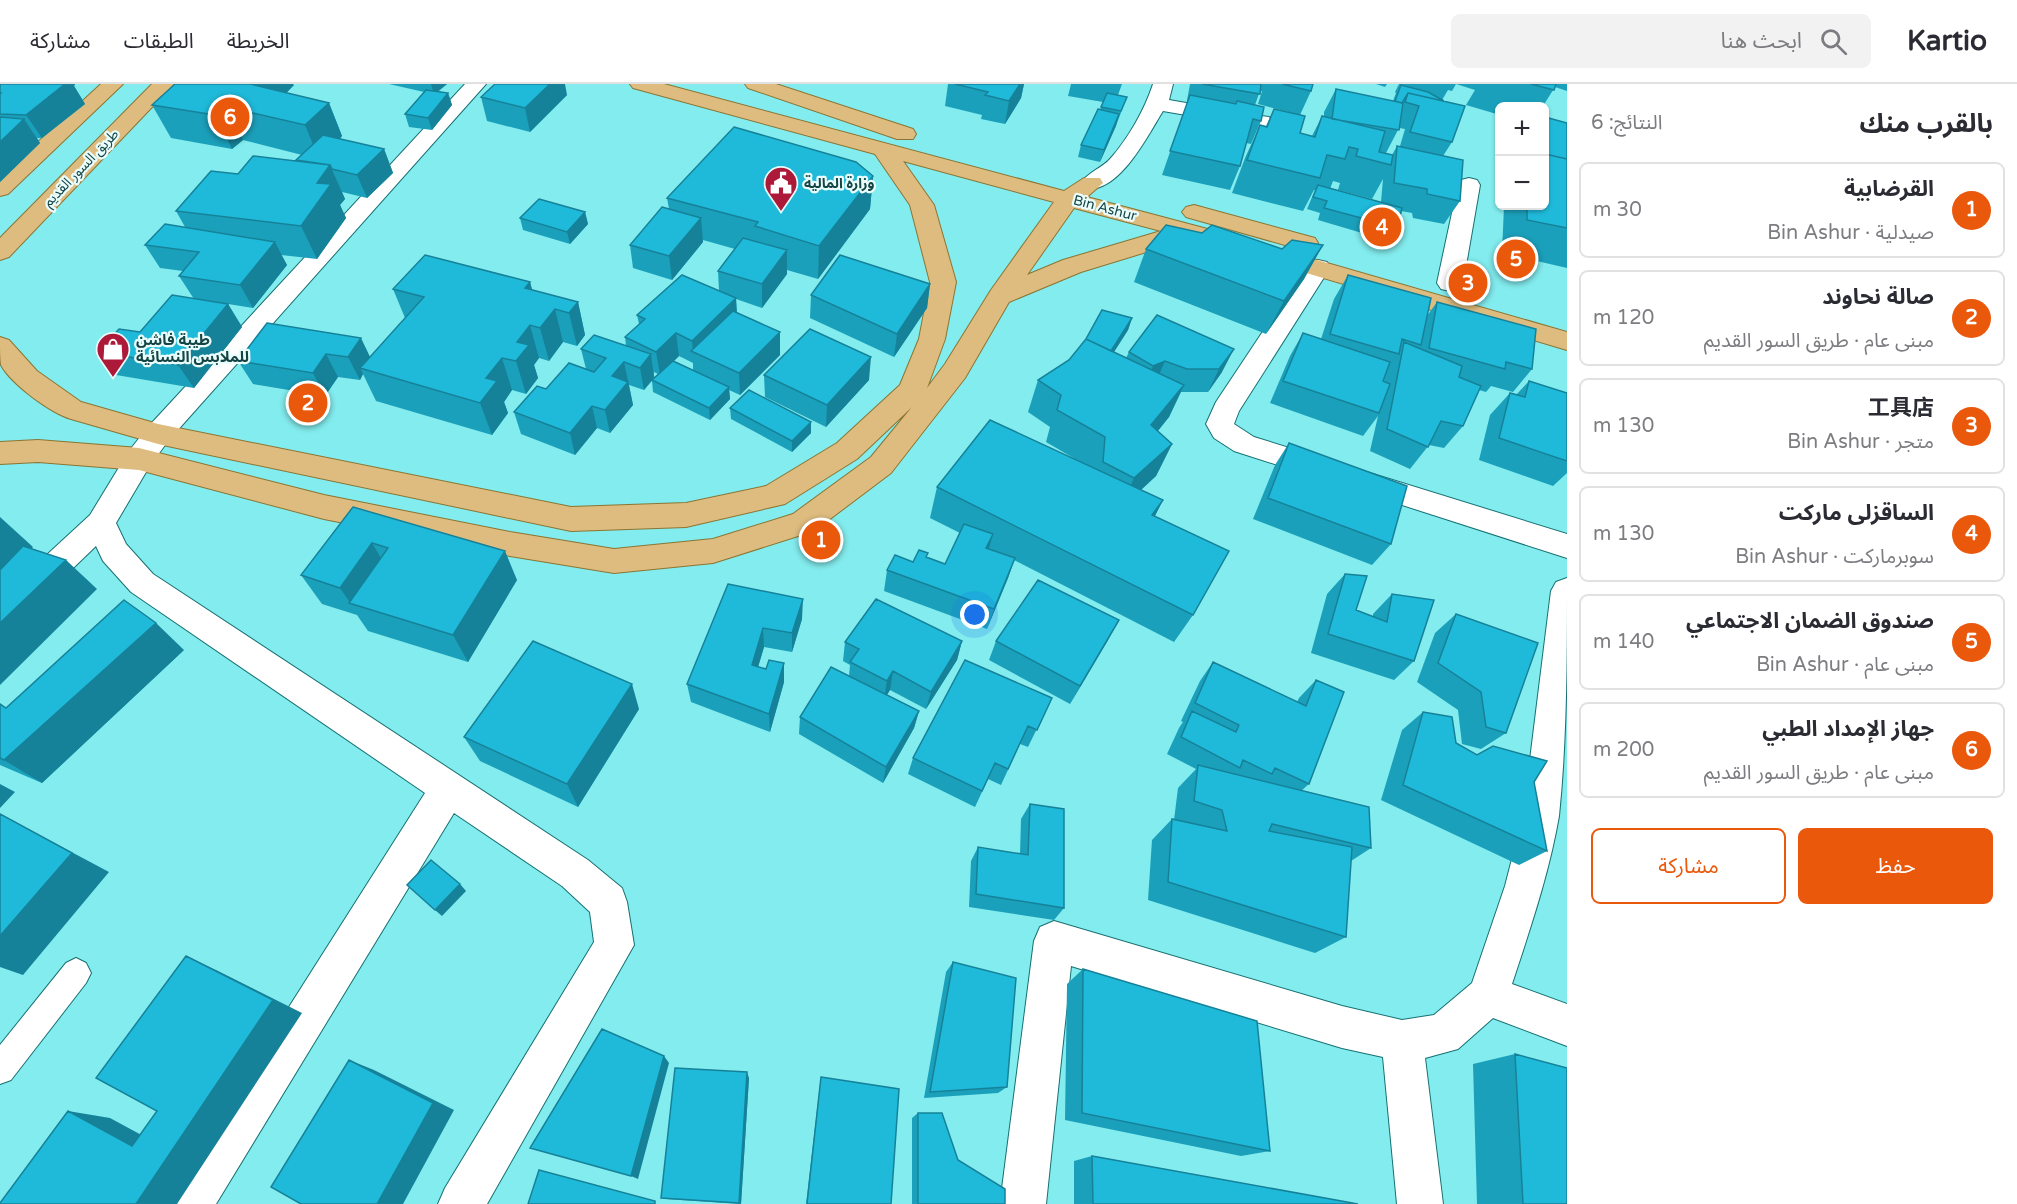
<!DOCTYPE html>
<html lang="ar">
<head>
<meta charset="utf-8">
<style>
	body { margin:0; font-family:"Varela Round","Noto Sans Arabic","Noto Sans SC",sans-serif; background:#f2f2f3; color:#2b2b33; direction:rtl }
	.controls { position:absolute; right:18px; top:18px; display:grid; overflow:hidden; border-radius:9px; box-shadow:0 2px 4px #0004 }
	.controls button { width:54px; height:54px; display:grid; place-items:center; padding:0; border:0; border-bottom:2px solid #e1e1e2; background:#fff; color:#2b2b33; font:30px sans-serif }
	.you { position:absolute; left:975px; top:531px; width:21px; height:21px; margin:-15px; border:4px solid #fff; border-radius:50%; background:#1a73e8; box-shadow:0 0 0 9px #1a73e833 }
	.badge { display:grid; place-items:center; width:39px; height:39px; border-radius:50%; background:#ea580c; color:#fff; font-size:20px; font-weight:700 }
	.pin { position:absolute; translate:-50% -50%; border:3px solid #fff; box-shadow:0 2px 6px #0006 }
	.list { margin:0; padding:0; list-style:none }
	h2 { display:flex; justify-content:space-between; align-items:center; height:78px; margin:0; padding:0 24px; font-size:26px }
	h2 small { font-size:20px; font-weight:400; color:#7c7c81 }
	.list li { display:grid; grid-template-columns:39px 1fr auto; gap:18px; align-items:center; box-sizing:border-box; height:96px; margin:0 12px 12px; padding:0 12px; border:2px solid #e1e1e2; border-radius:9px }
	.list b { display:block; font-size:22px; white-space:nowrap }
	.list p { margin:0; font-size:20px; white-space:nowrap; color:#7c7c81 }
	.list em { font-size:20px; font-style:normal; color:#7c7c81 }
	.actions { display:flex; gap:12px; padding:18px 24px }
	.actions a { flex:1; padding:14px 0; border:2px solid #ea580c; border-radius:9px; text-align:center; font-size:21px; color:#ea580c }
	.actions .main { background:#ea580c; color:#fff }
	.icon { flex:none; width:33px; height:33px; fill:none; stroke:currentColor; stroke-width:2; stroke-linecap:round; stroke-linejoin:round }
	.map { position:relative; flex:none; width:1567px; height:1120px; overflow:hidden; direction:ltr }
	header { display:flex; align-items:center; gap:36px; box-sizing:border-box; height:84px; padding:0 30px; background:#fff; border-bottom:2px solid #e1e1e2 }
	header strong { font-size:28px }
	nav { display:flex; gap:33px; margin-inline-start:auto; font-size:21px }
	.search { width:420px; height:54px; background:#f2f2f3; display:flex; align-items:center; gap:15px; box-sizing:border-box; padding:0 21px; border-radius:9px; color:#7c7c81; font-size:22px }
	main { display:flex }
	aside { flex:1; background:#fff }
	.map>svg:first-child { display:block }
</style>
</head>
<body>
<header>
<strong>Kartio</strong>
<div class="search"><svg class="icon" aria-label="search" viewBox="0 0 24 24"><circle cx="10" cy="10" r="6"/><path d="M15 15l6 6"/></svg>ابحث هنا</div>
<nav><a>الخريطة</a><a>الطبقات</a><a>مشاركة</a></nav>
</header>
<main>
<aside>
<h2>بالقرب منك<small>النتائج: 6</small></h2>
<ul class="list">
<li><span class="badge">1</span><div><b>القرضابية</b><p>صيدلية · Bin Ashur</p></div><em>30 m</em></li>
<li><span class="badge">2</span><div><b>صالة نحاوند</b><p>مبنى عام · طريق السور القديم</p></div><em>120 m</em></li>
<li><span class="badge">3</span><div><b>工具店</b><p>متجر · Bin Ashur</p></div><em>130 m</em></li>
<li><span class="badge">4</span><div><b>الساقزلى ماركت</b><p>سوبرماركت · Bin Ashur</p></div><em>130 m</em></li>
<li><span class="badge">5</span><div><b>صندوق الضمان الاجتماعي</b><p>مبنى عام · Bin Ashur</p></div><em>140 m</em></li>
<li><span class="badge">6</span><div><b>جهاز الإمداد الطبي</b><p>مبنى عام · طريق السور القديم</p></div><em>200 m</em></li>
</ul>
<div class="actions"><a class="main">حفظ</a><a>مشاركة</a></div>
</aside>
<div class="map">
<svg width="1567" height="1120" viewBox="0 0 1567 1120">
	<rect width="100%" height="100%" fill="#83ecee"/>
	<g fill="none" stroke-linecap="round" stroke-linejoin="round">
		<defs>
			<path id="service" d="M76,874L86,879L91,889L86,899L11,996L0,1000V961L66,879Z"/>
			<path id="minor" d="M465,0H486L168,357L149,383L116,439L126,460L153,490L588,776L622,804L627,818L634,861L487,1120H438L445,1104L594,858L590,828L562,802L454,729L216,1120H167L174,1104L425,709L131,508L103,477L96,462L11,544L0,548V514L90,431L129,367L148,343Z
				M1153,0H1173L1169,16L1261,32L1269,33L1272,38L1269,43L1261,44L1163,27C1148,51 1118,112 1084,104L1081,99C1088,88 1102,84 1110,75C1128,55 1145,25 1153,0Z
				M1469,94L1477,96L1480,101L1463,199L1459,205L1450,207L1441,205L1437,199L1458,101L1461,96Z
				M1318,176L1327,178L1330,184L1239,327L1234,340L1254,353L1567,450V474L1234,367L1214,354L1206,340L1216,318L1309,178Z
				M1567,494C1567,573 1567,654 1559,732C1549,790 1530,845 1512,900L1567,920V962L1493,934L1458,965L1425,974L1443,1120H1397L1383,973L1342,964L1071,882L1046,1120H1000L1034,857L1040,843L1054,837L1342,922L1402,936L1434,931L1472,899L1505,802L1523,732L1551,507L1556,498Z"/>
			<path id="primary" d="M101,0H123L8,110L0,112V93Z
				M152,0H174L9,173L0,176V154Z
				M630,0H664L1064,107L1084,94H1100L1103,99L1087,113L1230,151L1233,156L1230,161L1221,163L1189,155L1081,188L1009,218L965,294L891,389L814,447L713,479L614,489L510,472L324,435L139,386L38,378L0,380V358L38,356L139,364L324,411L510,448L614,465L713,455L793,430L871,373L912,323L857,375L785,420L686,443L571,447L158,360L71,335C51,329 11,300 1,281C0,274 0,261 0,253L9,256L37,287L81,318L158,340L571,423L686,419L766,402L837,359L900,301L919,255L930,198L910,121L875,70L633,4ZM903,77L1054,118L991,206L945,280L927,304L945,255L956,198L934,121ZM1074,124L1161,147L1063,176L1027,191Z
				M745,0H776L913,45L916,50L913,55H897L748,4Z
				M1194,121L1315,154L1318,159L1315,164L1306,167L1186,133L1182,128L1186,123Z
				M1268,162L1567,248V266L1259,175L1256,170L1259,165Z"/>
		</defs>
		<use href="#service" stroke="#177072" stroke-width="2"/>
		<use href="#minor" stroke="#177072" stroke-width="2"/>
		<use href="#primary" stroke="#8a7533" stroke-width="2"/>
		<use href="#service" fill="#fff" fill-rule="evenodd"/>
		<use href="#minor" fill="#fff" fill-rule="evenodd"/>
		<use href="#primary" fill="#debc7f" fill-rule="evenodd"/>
	</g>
	<path fill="#1ba0bb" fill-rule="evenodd" d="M0,0H75L74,2L85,20L42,54H37L40,59L0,98Z
		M389,0H447L438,7L448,9L452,21L432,46L409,43L405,30L424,8Z
		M948,0H1024L1021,14L1005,40L981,35L982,31L945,22Z
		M1071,0H1122L1118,11L1127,13L1117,39L1100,78L1078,73L1081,61L1100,26L1103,18L1068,12Z
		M1190,0H1313L1311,7L1300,31L1258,20L1262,7H1260L1255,21L1261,37L1251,60L1246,59L1240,82L1230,106L1162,91L1186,22Z
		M1376,0H1387L1385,3Z
		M1399,0H1567V7L1555,3L1543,22H1500V31L1466,21L1475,6L1456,0L1452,7L1448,6L1442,16L1452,58L1443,72L1460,117L1444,140L1413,134L1412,129L1401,127L1396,148L1388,160L1362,152V149L1318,136L1320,129L1307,125L1315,106H1314L1303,127L1232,109L1245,74L1260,41L1266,42L1274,25L1300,49L1312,52L1322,32L1324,33V28L1336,5L1393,17L1396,9L1395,8ZM1399,44L1405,45L1400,62H1397L1392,71L1386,69ZM1383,95L1381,118L1330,105L1333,97L1340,99L1338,106L1372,115Z
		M294,1L286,9L329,19L342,52L340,55L384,65L393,89L367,114L342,108L345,115L340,121L346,134L317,175L281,171L287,181L253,224L228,220L242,243L194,304L116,291L98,268L140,248L194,215L179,192L183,187L160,184L145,161L185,143L176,127L238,90L296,77L302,71L243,56L232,65L171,54L152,21Z
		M567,11L530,48L487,37L481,13Z
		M1567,39V184L1502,169L1504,122H1545Z
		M873,92L870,125L818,195L787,186V190L762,224L736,215L737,228L780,271L740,311L729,306L730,315L710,336L653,308L652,297L644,306L629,301L633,321L610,349L597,344L575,371L521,350L514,328L546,305L586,285L581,265L626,262L625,253L639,240L637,231L719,207L718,187L735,165L703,156V158L672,196L633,184L630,161L669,125L667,114ZM679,272L693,279V286L674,277ZM654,288L658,290L654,293Z
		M585,128L588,140L570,160L523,146L520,134Z
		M1323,161L1304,195L1266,250L1134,198L1146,165H1282Z
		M1348,191L1427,232L1437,218L1532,285L1513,308L1491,302L1486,308L1479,306L1463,342L1444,364L1429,361L1410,385L1370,367L1378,332L1363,352L1270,319L1290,272L1303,249L1321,255L1334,215Z
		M530,198L532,206L578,218L585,251L577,262L563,258L549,277L539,274L534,281L538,294L526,310L512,306L504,318L508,329L492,351L376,317L363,290L360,296L338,293L325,312L253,300L238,277L267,239L370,273L405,234L393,205Z
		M930,200L927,224L894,273L810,234L811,211Z
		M1157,231L1222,288L1208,308H1181L1169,333L1158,347L1172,360L1156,392L1141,406L1163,416L1155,432L1193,531L1174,558L1014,476L1008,494L987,545L884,507L887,486L927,473L945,480L960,449L930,434L937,403L1082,379L1046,358L1050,343L1028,328L1038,296L1132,234L1128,246L1114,268L1126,274L1129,268Z
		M764,291L869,296L826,343L765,313Z
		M1529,297L1567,309V389L1553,402L1479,376L1490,331L1510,309L1516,311Z
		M730,324L811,338V349L792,368L731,335Z
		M1289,359L1391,460L1372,481L1253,435L1275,381Z
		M353,423L517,496L468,578L368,547L357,531L322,520L301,491Z
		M1345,490L1356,526L1373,533V530L1392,510L1414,577L1394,596L1311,569L1327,510Z
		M728,500L802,535L792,568L764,563L758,583L766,585L784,579V598L770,648L691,618L687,600Z
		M1456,530L1506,649L1481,665L1462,660L1458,626L1417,598L1435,549Z
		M1108,556L1070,620L989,576L996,557Z
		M962,557L957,576L926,625L890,606L887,611L919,627L914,644L883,699L799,650L800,633L849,592L850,581L843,577L845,558Z
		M184,566L42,699L0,681V620L6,624Z
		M1213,578L1297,618L1299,614L1316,596L1309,700L1301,707L1371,764L1351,777L1346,853L1315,869L1148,816L1152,756L1172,735L1174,736L1178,704L1196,685L1167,670L1179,644L1183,638L1181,637L1200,597Z
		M1052,614L1028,663L1020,660L1001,701L988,695L975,723L908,690L913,674Z
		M639,625L578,723L480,677L464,653Z
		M1423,628L1456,659L1477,671L1534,698L1547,767L1519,781L1381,716L1402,646Z
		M1030,720L1064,824L1054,836L969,823L971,777L978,763L1020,770L1021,735Z
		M953,878L1007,1003L998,1009L924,1014L946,888Z
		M1083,885L1270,1067L1241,1072L1065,1036L1067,900Z
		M1515,970L1567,1120H1477L1473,980Z
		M821,993L891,1120H806L820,1000Z
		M749,994L741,1120L666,1115L661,1114Z
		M918,1029L958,1076L1005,1120H912V1034Z
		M1092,1072L1358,1120H1074V1077Z"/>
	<path fill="#168299" d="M65,0H75L74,2L85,20L42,54L26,31Z
		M247,0H293L294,1L264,32Z
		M431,0H447L434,11Z
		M550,0H565L567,11L530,48L525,24Z
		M1020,0H1024L1021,14L1005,40L1009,17Z
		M448,9L452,21L432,46L428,34Z
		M329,19L342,52L319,75L305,41Z
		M227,23L243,56L232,65L215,31Z
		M1119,30L1116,42L1100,78L1104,66Z
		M24,35L40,59L0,98V58Z
		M384,65L393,89L367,114L357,91Z
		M330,81L345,115L340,121L346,134L317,175L301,142L317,99Z
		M873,92L870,125L818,195L819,162Z
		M585,128L588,140L570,160L567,148Z
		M701,134L703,158L672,196L669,172Z
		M275,158L287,181L253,224L240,201Z
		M1323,161L1304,195L1266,250L1284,217Z
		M787,166V190L762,224V200Z
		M530,198L539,231L525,204Z
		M930,200L927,224L894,273L897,250Z
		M736,214L737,237L693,268L692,257Z
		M578,218L585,251L577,262L569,229Z
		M228,220L242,243L194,304L178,281Z
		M555,225L563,258L549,277L540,244Z
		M1132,234L1128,246L1101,288L1105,276Z
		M530,241L539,274L534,281L538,294L526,310L516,277L517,258Z
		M780,248V271L740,311L739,289Z
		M676,249L679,272L660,290L656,268Z
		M361,254L372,277L360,284L363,290L360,296L348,273Z
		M1234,265L1222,288L1208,308L1219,285Z
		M326,270L338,293L325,312L313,289Z
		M651,270L654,293L644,306L640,284Z
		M871,273L869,296L826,343L827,321Z
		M502,274L512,306L504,318L508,329L492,351L480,319L486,294Z
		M1165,277L1155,300L1143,305L1153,282Z
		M624,278L633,321L610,349L605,326L612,292Z
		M1184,301L1169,333L1137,372L1151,341Z
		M729,303L730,315L710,336L709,324Z
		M592,322L597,344L575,371L570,349Z
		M811,338V349L792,368V357Z
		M1172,360L1156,392L1120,425L1134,394Z
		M1163,416L1147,447L1152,431Z
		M0,433L33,463L0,503Z
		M993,450L987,471L986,464Z
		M372,459L390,489L351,520L340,504Z
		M505,467L517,496L468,578L453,551Z
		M1015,474L1008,494L987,545L994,525Z
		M66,476L97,505L0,601V539Z
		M803,515L802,535L792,568V549Z
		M1119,536L1108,556L1070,620L1080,602Z
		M156,539L184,566L42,699L4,676Z
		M763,544L764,563L753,600L752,581Z
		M962,557L957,576L926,625L931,608Z
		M784,579V598L770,648L769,630Z
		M893,587L890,606L884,615L887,597Z
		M632,600L639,625L578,723L567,700Z
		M919,627L914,644L883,699L886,683Z
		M0,700L15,708L0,724Z
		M0,730L109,788L23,891L0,883Z
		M460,800L466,807L442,832L435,826Z
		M186,872L218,887L302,929L177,1120H136L132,1062L68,1027L110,1034L171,1067Z
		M664,972L669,979L638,1095L631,1092Z
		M349,976L374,986L454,1026L403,1120H377Z
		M747,988L749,994L741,1120L739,1119Z"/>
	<path fill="#1fbada" stroke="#168299" stroke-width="1.5" d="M0,0H65L26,31L0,30V10L1,9H0Z
		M175,0H250L329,19L305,41L227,23L215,31L152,21Z
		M495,0H550L525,24L481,13Z
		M955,0H1020L1009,17L985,11L988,8Z
		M1202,0H1261L1260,10Z
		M1282,0H1313L1311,7Z
		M1531,0H1556L1554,6Z
		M1401,1L1428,8L1444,17L1408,9L1402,19L1395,17Z
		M1336,5L1403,19L1399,46L1332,35Z
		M426,6L448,9L428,34L405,30Z
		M1107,9L1127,13L1121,27L1101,23Z
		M1408,9L1465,22L1452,58L1410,48L1419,22L1405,18Z
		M1190,11L1236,20L1237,17L1264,23L1261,37L1253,35L1240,82L1170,67Z
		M1098,25L1119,30L1104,66L1081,61Z
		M1274,25L1305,32L1300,49L1315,53L1322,32L1385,47L1379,68L1393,71L1391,81L1356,72L1358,65L1349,63L1345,75L1327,71L1320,94L1247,76L1260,41L1267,43Z
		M0,33L24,35L0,58Z
		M1545,33L1567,39V75L1545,70Z
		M734,43L856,78L873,92L819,162L755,142L758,138L667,114Z
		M323,51L384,65L357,91L332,85L330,81L296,76Z
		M1397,62L1463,76L1460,117L1427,110V105L1394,99Z
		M1545,70L1567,75V144L1527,136V122H1545Z
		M253,72L330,81L317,99L331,100L301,142L176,127L211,87L238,90Z
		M1318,101L1402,124L1396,148L1369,140V136L1324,124L1327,117L1313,113Z
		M539,115L585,128L567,148L520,134Z
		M662,123L701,134L669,172L630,161Z
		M165,140L275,158L240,201L179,192L199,168L145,161Z
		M1166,141L1202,149L1212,141L1282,165L1292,156L1323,161L1284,217L1146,165Z
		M743,154L787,166L762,200L718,187Z
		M425,171L530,198L525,204L578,218L569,229L555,225L540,244L530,241L517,258L529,261L516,277L502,274L486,294L497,297L480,319L360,284L424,213L393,205Z
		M840,171L930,200L897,250L811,211Z
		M682,191L736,214L692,257L676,249L656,268L625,253L645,235L637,231Z
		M1348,191L1431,214L1421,261L1402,255L1399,270L1330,250Z
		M172,211L228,220L178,281L98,268L119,245L140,248Z
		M1437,218L1536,245L1532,285L1506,278L1505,285L1429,264Z
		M1102,226L1132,234L1111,267L1086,255Z
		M733,227L780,248L739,289L691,267Z
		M1157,231L1234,265L1219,285H1187L1165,277L1153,282L1129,268Z
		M267,239L361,254L348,273L326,270L313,289L238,277Z
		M810,245L871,273L827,321L764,291Z
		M1303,249L1390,278L1383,297L1390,300L1379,329L1283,297Z
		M594,251L651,270L640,284L624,278L612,292L628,298L605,326L592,322L570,349L514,328L537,302L546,305L569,279L594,288L606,274L581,265Z
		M1086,255L1184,301L1151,341L1172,360L1134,394L1103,378L1105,353L1057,326L1061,311L1038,296L1069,276Z
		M1404,258L1462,282L1459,293L1481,302L1463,342L1441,337L1428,363L1387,345Z
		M673,277L729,303L709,324L652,296Z
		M1529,297L1567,309V377L1499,354L1510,309L1525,313Z
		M749,306L811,338L792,357L730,324Z
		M990,336L1163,416L1152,431L1229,467L1193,531L937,403Z
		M1289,359L1407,402L1391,460L1268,414Z
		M353,423L505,467L453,551L349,519L388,464L372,459L340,504L301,491Z
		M964,440L993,450L986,464L1015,474L994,525L887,486L895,471L913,478L919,466L928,469L926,473L945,480Z
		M23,462L66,476L0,539V486Z
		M1345,490L1367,492L1356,526L1387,538L1392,510L1434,516L1414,577L1328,550Z
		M1038,496L1119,536L1080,602L996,557Z
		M728,500L803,515L792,549L763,544L752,581L766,585L769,576L784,579L769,630L687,600Z
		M876,515L962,557L931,608L893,587L887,597L850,578L859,565L845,558Z
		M124,516L156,539L4,676L0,674V620L6,624Z
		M1456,530L1538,559L1506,649L1486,643L1481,608L1438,579Z
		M533,557L632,600L567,700L464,653Z
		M965,576L1052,614L1037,646L1028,642L1008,685L995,679L982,707L913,674Z
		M1213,578L1306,622L1316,596L1344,608L1309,700L1275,684L1272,690L1243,676L1240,684L1181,653L1192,627L1236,648L1239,641L1195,619Z
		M831,583L919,627L886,683L800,633Z
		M1423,628L1452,633L1456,659L1477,671L1493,662L1547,677L1534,698L1547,767L1403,701Z
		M1198,681L1369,723L1371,764L1272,740L1269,747L1352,763L1346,853L1168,798L1172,735L1227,747L1222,726L1194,717Z
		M1030,720L1064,725V824L976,810L978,763L1028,771Z
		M0,730L72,769L0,852Z
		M431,776L460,800L435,826L407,801Z
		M186,872L273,916L136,1120H0V1119L68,1027L132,1062L157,1027L96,994Z
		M953,878L1016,894L1007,1003L930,1008Z
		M1083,885L1257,937L1270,1067L1082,1029Z
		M602,945L664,972L631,1092L530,1064Z
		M1515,970L1567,984V1120H1523Z
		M349,976L433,1019L377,1120H301L271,1103Z
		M675,984L747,988L739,1119L661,1114Z
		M821,993L899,1005L891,1120H807Z
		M918,1029H942L958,1076L1005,1105V1120H918Z
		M1092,1072L1358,1120H1093Z
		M539,1086L655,1117V1120H528Z"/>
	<defs>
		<symbol id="civic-pin" viewBox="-11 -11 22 30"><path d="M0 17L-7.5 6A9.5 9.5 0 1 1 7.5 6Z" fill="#ad1938" stroke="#eafdfd"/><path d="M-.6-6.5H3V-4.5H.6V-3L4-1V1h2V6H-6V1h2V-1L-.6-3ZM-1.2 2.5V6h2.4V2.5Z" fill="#fff"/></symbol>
		<symbol id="shop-pin" viewBox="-11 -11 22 30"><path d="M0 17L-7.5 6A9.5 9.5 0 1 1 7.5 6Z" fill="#ad1938" stroke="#eafdfd"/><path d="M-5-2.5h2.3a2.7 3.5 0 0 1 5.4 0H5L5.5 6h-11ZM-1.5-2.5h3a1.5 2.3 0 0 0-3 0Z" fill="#fff"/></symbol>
	</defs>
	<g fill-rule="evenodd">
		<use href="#civic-pin" x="762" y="80" width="38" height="52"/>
		<use href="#shop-pin" x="94" y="246" width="38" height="52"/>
	</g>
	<g text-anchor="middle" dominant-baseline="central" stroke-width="4.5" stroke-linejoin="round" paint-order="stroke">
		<g font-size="14" fill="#164445" stroke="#eafdfd">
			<text transform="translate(81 84) rotate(-46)">طريق السور القديم</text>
			<text transform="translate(1105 124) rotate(15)">Bin Ashur</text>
		</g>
		<g font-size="14" font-weight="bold" fill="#164445" stroke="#eafdfd" text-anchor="start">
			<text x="804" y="99">وزارة المالية</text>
		</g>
		<g font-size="15" font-weight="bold" fill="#164445" stroke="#eafdfd" text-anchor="start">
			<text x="136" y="256">طيبة فاشن<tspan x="136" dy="17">للملابس النسائية</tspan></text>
		</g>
	</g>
</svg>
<div class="controls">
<button>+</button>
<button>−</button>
</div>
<div class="you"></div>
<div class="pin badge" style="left:821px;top:456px">1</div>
<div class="pin badge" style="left:308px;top:319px">2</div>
<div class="pin badge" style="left:1468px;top:199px">3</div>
<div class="pin badge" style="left:1382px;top:143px">4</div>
<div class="pin badge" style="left:1516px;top:175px">5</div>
<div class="pin badge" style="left:230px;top:33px">6</div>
</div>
</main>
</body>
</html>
